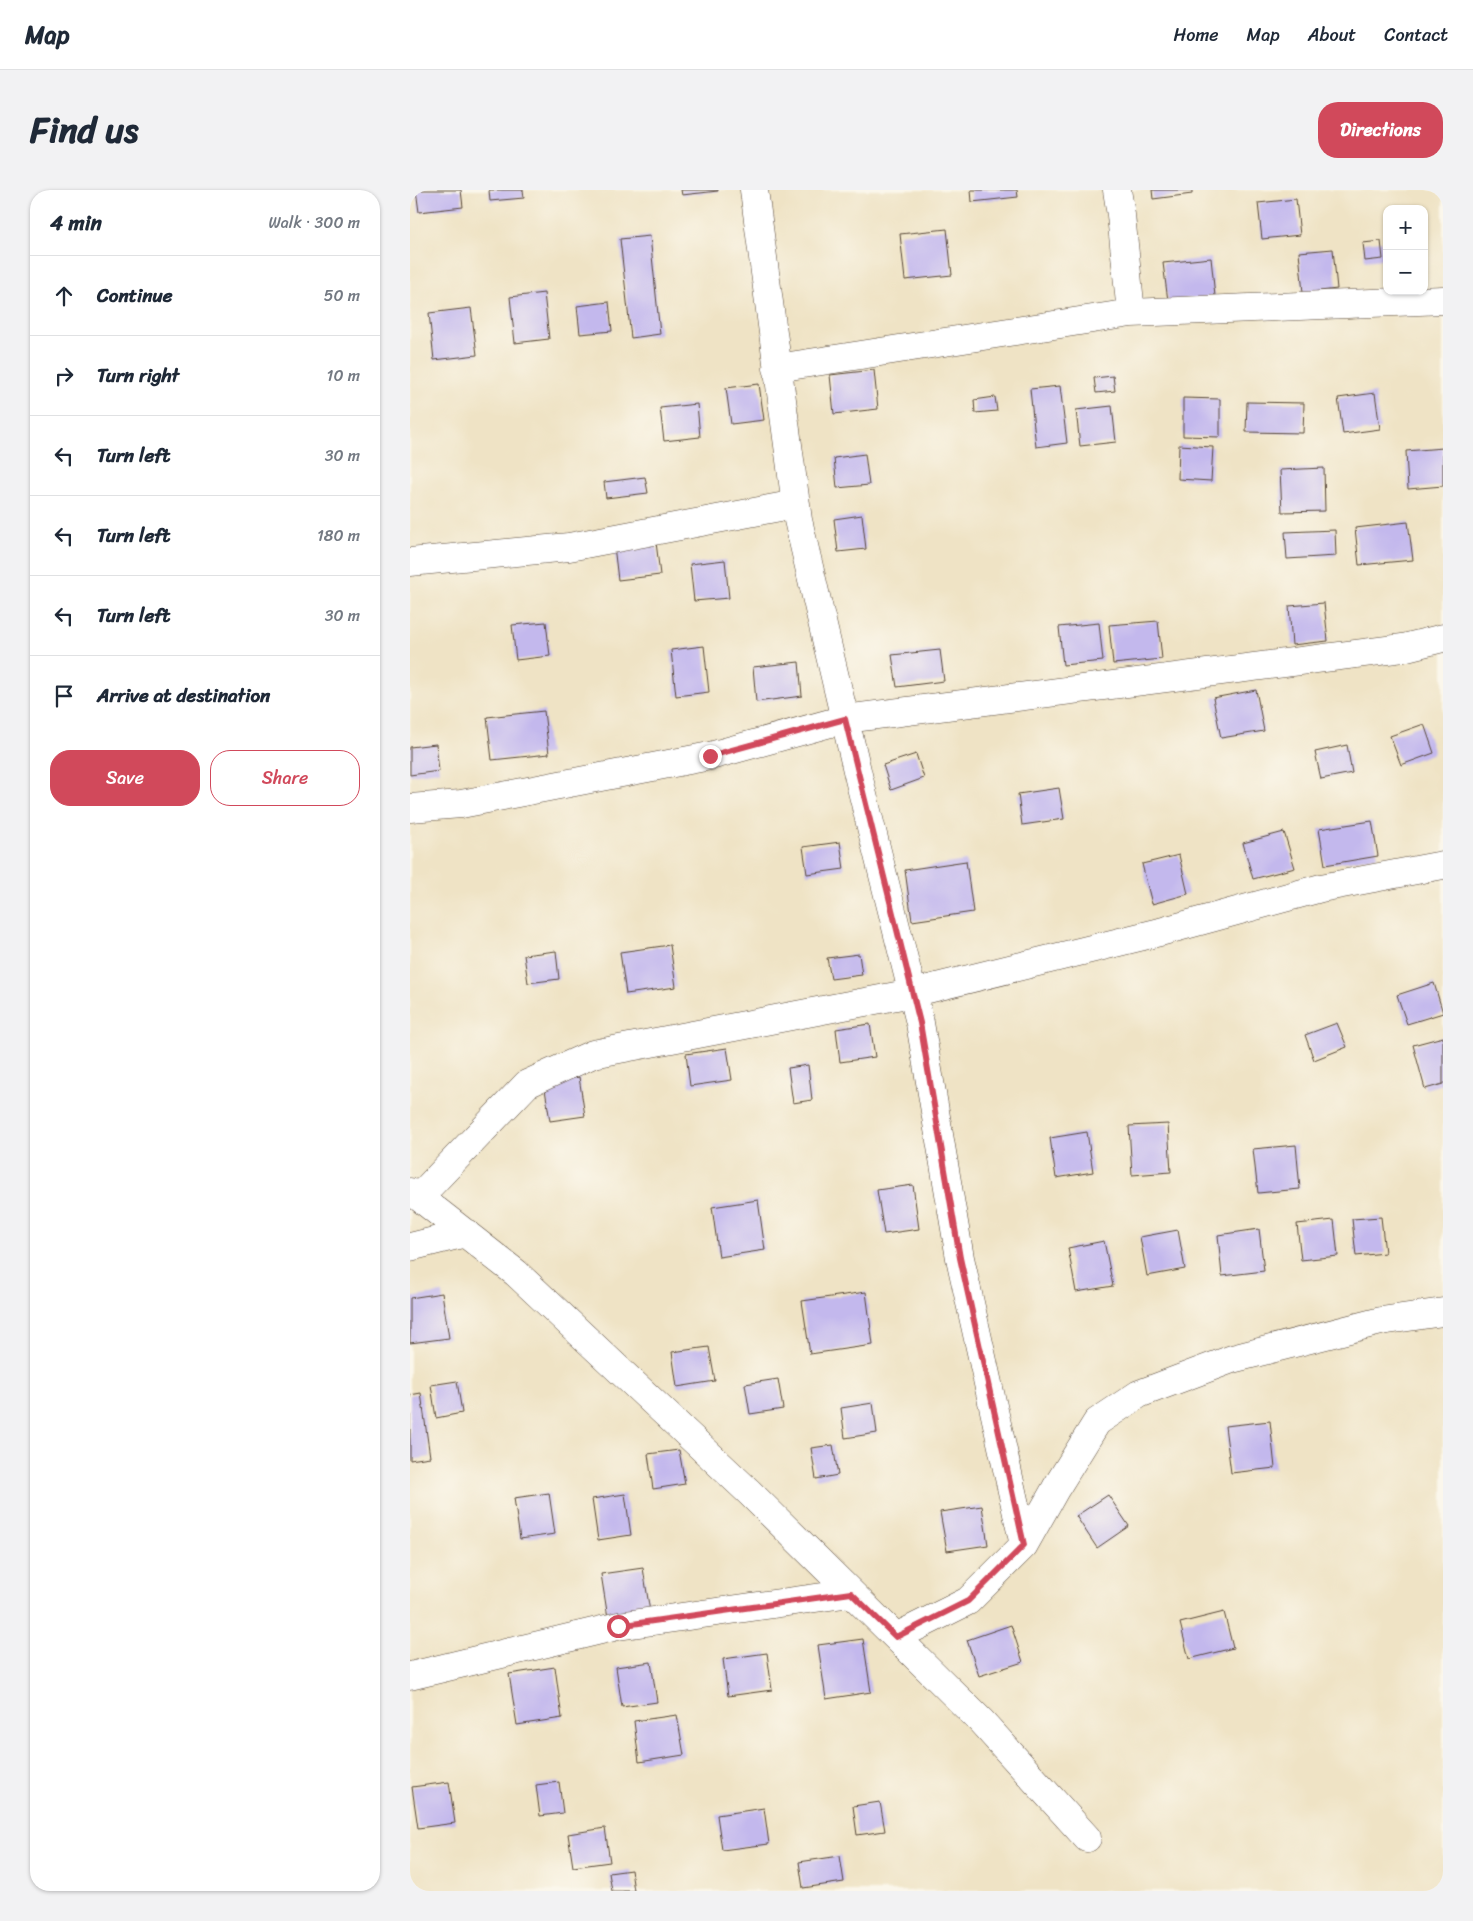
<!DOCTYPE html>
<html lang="en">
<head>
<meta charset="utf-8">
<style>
	body { margin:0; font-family:Sriracha,sans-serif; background:#f2f2f3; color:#1f2937 }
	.controls { position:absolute; right:15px; top:15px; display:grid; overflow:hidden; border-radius:10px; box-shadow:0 1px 4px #0004 }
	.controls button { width:45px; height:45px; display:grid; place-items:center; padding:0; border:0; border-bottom:1px solid #e0e1e3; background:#fff; color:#1f2937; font:25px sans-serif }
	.stop { position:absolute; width:15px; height:15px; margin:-11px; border:4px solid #d1495b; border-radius:50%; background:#fff }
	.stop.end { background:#d1495b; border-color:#fff; box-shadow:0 1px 5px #0008 }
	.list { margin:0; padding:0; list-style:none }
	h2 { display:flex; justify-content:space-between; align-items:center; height:65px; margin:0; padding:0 20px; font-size:21px }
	h2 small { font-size:16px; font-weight:400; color:#747a83 }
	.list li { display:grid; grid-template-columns:32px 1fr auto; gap:15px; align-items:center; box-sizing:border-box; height:80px; padding:0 20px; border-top:1px solid #e0e1e3 }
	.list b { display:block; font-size:19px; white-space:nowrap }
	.list em { font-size:16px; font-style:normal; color:#747a83 }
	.actions { display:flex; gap:10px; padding:15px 20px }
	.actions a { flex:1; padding:11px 0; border:1px solid #d1495b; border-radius:20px; text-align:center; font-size:18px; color:#d1495b }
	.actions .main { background:#d1495b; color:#fff }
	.icon { flex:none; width:28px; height:28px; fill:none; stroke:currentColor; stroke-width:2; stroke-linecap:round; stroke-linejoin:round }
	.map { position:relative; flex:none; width:1033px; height:1701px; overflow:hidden; border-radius:20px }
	header { display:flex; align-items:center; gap:30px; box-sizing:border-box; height:70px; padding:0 25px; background:#fff; border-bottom:1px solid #e0e1e3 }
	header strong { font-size:24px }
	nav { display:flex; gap:28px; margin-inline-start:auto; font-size:18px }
	.intro { display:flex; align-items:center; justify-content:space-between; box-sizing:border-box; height:120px; padding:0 30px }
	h1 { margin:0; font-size:35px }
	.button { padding:12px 22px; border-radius:20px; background:#d1495b; color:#fff; font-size:18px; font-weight:700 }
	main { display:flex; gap:30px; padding:0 30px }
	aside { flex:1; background:#fff; border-radius:20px; box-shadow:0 1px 4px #0004 }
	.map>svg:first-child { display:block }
</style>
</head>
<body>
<header>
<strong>Map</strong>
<nav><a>Home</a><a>Map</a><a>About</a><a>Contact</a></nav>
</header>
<div class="intro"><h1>Find us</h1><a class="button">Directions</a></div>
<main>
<aside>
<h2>4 min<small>Walk · 300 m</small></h2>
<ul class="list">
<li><svg class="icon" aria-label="ahead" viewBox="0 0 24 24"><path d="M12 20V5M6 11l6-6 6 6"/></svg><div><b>Continue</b></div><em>50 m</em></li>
<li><svg class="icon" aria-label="right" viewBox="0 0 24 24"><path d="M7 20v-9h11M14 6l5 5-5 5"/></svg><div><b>Turn right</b></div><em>10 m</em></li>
<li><svg class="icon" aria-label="left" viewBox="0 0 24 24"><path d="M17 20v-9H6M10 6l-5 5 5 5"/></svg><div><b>Turn left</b></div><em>30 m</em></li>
<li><svg class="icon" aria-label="left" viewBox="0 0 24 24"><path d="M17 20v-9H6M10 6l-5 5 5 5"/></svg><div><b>Turn left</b></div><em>180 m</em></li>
<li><svg class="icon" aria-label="left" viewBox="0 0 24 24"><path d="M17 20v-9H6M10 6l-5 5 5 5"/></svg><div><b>Turn left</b></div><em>30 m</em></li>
<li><svg class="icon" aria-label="arrive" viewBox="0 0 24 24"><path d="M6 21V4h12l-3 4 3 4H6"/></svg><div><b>Arrive at destination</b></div></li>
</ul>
<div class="actions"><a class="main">Save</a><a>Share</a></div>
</aside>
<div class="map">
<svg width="1033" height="1701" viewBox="0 0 1033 1701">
	<rect width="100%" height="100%" fill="#fbf7ec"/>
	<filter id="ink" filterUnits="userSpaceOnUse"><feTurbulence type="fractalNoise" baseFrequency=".02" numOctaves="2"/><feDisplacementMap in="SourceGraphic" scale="10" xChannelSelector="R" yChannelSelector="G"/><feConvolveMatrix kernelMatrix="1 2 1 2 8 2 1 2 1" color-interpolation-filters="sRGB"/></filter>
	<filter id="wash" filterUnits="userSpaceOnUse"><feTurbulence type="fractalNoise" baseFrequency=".0096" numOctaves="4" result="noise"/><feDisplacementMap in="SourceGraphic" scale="20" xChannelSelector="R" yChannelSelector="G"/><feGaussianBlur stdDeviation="1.12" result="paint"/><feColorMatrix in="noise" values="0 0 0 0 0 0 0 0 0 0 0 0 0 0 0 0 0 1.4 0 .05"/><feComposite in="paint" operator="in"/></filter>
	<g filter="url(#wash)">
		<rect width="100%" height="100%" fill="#efe3c5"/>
		<g id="blocks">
			<path fill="#c3b8ed" d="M6,0H51L53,17L9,22Z
				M79,0H113L114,8L80,11Z
				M271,0H308V1L272,5Z
				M561,0H607L608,7L562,12Z
				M742,0H782V4L743,9Z
				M886,9L890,45L852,49L848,13Z
				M537,39L542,85L495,90L490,44Z
				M240,46L250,144L221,148L210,49Z
				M971,51L973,69L955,71L953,53Z
				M923,59L927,99L893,103L889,62Z
				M801,68L805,106L758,111L753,73Z
				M134,103L139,149L105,153L100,107Z
				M199,112L202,141L170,144L167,116Z
				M61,118L67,165L24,170L19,123Z
				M464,180L468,219L424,224L420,185Z
				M703,186L705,201L686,203L684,188Z
				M349,194L354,230L321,234L316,198Z
				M650,196L657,253L626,257L620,199Z
				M965,203L970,239L933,244L928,208Z
				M585,207L587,221L565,223L564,210Z
				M773,208L810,209V247L773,246Z
				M837,212L894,213L893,243L836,242Z
				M287,214L290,247L254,251L250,218Z
				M702,216L706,252L670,256L666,220Z
				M769,255L803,257L801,291L768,289Z
				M1033,258V296L998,299L996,261Z
				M455,264L459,295L427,298L424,268Z
				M914,278L915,321L872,322L870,280Z
				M235,287L238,303L196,308L194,292Z
				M452,325L456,359L428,362L424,329Z
				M998,332L1003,370L949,375L945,338Z
				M925,340L926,366L877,369L875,342Z
				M246,352L250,385L208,390L204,356Z
				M315,370L319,408L284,411L280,374Z
				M914,413L918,451L882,455L879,416Z
				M748,431L752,469L703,474L699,435Z
				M136,432L140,466L106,470L102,435Z
				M689,433L693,471L653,475L649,437Z
				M294,456L299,502L266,506L261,460Z
				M530,460L534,491L487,497L482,465Z
				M389,472L392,506L346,512L343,477Z
				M846,500L854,541L811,548L803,508Z
				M134,521L139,564L82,570L77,527Z
				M1014,534L1024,563L991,575L980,546Z
				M26,554L29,581L0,585V557Z
				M937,555L942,583L911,589L905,562Z
				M506,564L514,588L481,600L473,575Z
				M649,598L654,629L612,635L608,604Z
				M962,631L968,666L915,675L909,639Z
				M874,642L885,678L843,689L833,653Z
				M430,652L434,679L397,684L393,657Z
				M769,665L778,704L742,714L732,674Z
				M556,671L563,722L502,731L495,680Z
				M260,755L266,797L216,804L210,762Z
				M146,761L149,789L118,793L114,765Z
				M449,764L452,785L421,789L417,768Z
				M1024,793L1033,823L997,834L987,805Z
				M927,833L937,857L904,870L895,845Z
				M460,834L465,867L430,872L426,839Z
				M1033,847V894L1015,899L1003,855Z
				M317,858L322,890L280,896L276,864Z
				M398,875L402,910L383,913L378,878Z
				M169,887L175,926L140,931L134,893Z
				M758,934L761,982L722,985L719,936Z
				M677,942L683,982L646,988L640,948Z
				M886,955L890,999L848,1003L843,959Z
				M503,995L509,1039L474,1044L467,1000Z
				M348,1010L355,1060L309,1067L302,1017Z
				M971,1027L975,1063L946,1066L942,1029Z
				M924,1030L928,1066L891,1070L887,1034Z
				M849,1039L854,1081L812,1086L808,1045Z
				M768,1040L775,1079L737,1086L730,1047Z
				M694,1051L703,1096L666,1102L658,1058Z
				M456,1102L463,1155L400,1164L392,1111Z
				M32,1103L39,1148L0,1153V1108Z
				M299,1157L305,1191L267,1197L262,1162Z
				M368,1189L373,1219L340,1224L335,1194Z
				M47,1191L52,1223L26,1228L21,1195Z
				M11,1203L20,1267L0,1270V1205Z
				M463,1213L467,1243L435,1248L431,1218Z
				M860,1231L865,1278L821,1283L815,1236Z
				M423,1255L428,1285L406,1289L401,1258Z
				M269,1260L275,1294L243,1299L238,1264Z
				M139,1303L145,1344L110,1349L104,1308Z
				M215,1304L221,1345L188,1350L182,1309Z
				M698,1305L719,1336L687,1358L666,1326Z
				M572,1316L578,1355L537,1361L530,1322Z
				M233,1378L240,1422L198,1428L191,1384Z
				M814,1422L823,1458L779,1469L770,1433Z
				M601,1435L613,1472L569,1486L557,1450Z
				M453,1449L461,1502L416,1509L408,1455Z
				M357,1463L362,1500L318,1506L313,1469Z
				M241,1472L247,1512L212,1517L206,1477Z
				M145,1477L152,1528L107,1535L99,1484Z
				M267,1525L274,1565L229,1572L224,1531Z
				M39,1592L45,1633L8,1638L2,1597Z
				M149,1592L153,1623L130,1626L126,1595Z
				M470,1612L475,1641L447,1645L443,1616Z
				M354,1618L359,1654L312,1660L307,1625Z
				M195,1638L200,1672L163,1677L158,1644Z
				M430,1666L434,1692L393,1698L389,1672Z
				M221,1680L224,1701H202L199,1683Z"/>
		</g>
	</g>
	<g filter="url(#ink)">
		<use href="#blocks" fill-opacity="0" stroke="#564637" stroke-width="1"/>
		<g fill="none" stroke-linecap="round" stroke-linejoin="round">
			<defs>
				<path id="street" d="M344,0L388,330L449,589L510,833L550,1068L614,1355
					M707,0L711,25L721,123
					M367,178L721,123L1033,110
					M0,372L159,357L386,314
					M0,618L51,614L300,566L435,529L993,458L1033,448
					M0,1002L9,1007L106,1083L339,1302L571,1531L677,1648
					M9,1007L117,894L183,864L502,803L750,742L911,698L1033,675
					M0,1057L56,1043
					M486,1447L558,1411L614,1355L646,1298L687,1232L729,1204L822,1169L971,1131L1033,1122
					M0,1486L208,1436L441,1403"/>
			</defs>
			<use href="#street" stroke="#564637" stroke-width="29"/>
			<use href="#street" stroke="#fff" stroke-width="28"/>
		</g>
	</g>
	<g fill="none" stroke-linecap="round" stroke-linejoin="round" filter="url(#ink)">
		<path stroke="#d1495b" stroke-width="6" d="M208,1436L441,1403L486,1447L558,1411L614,1355L550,1068L510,833L435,529L300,566"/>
	</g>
</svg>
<div class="controls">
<button>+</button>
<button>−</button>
</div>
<div class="stop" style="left:208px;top:1436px"></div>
<div class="stop end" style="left:300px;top:566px"></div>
</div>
</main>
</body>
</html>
